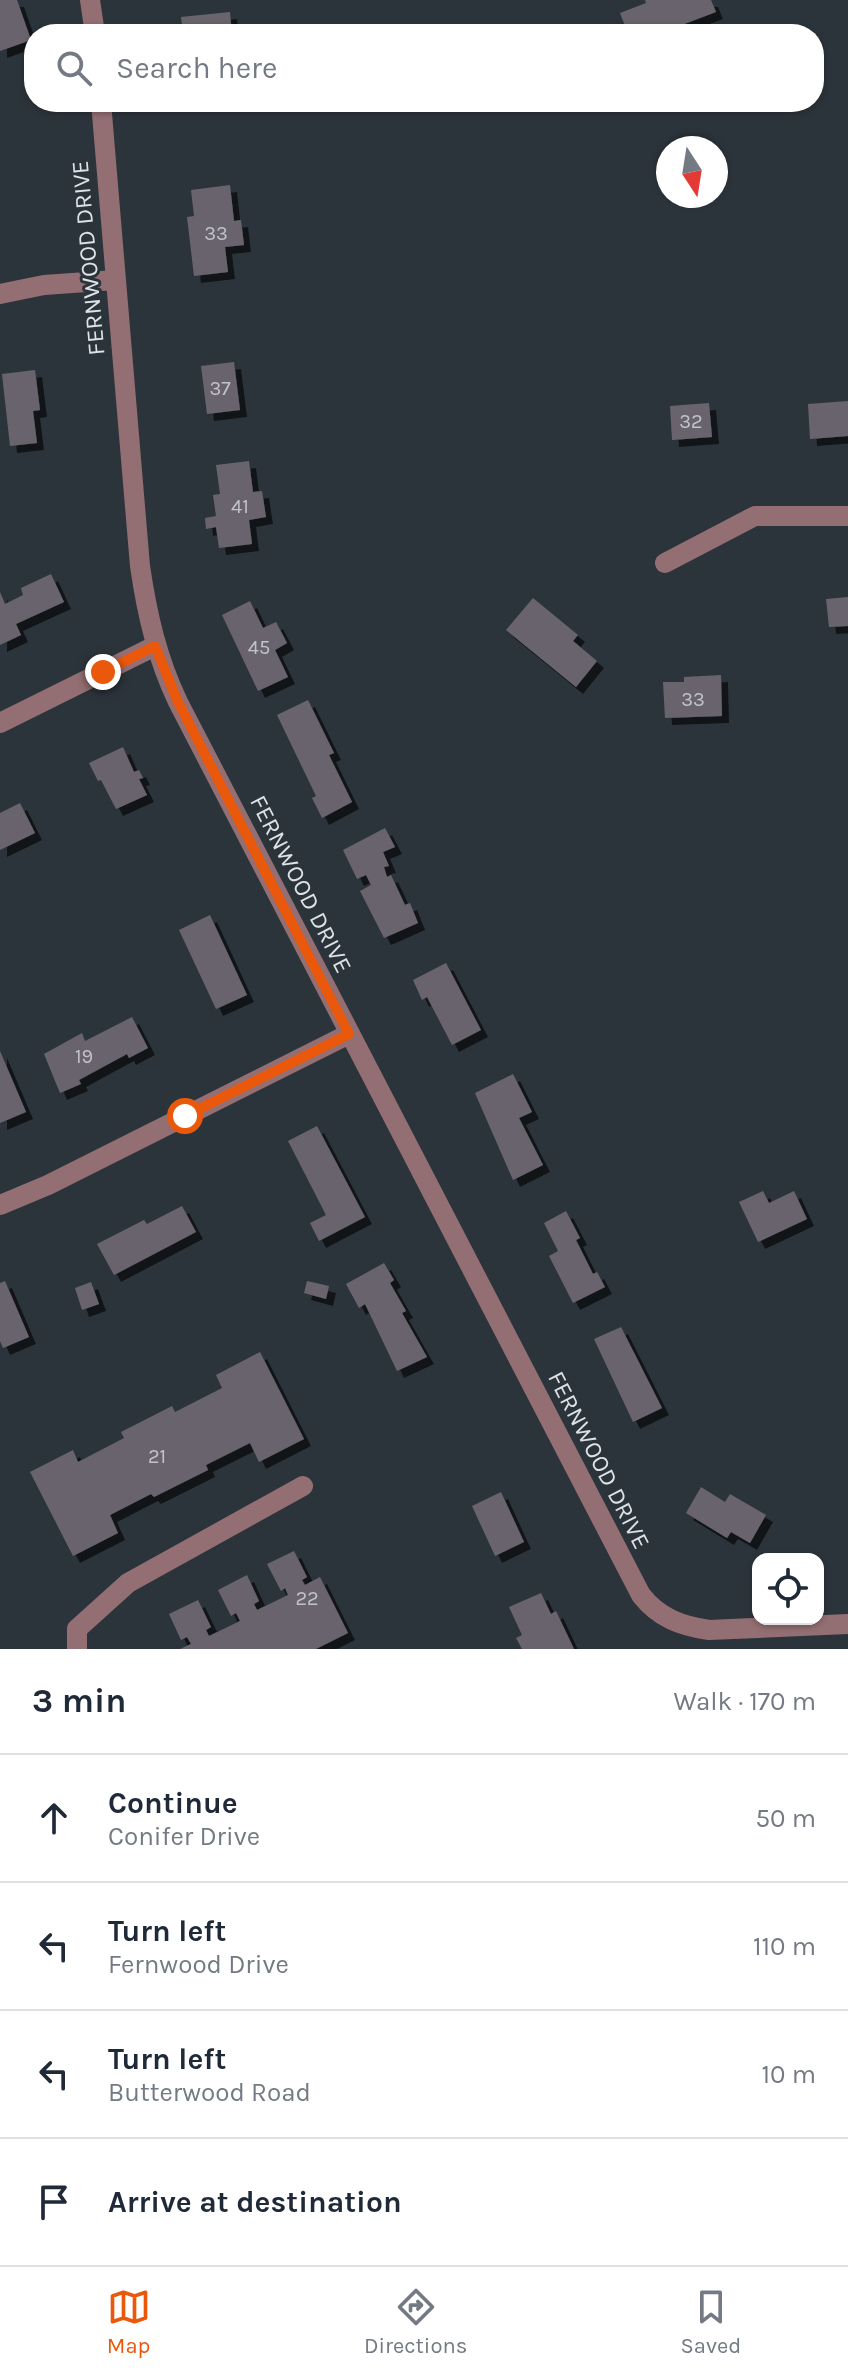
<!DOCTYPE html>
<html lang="en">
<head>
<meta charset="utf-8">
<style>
	body { margin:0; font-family:Karla,sans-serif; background:#f2f2f3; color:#1f2937 }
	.controls { position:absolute; right:24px; bottom:24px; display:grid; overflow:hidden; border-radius:16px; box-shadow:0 2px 6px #0004 }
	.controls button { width:72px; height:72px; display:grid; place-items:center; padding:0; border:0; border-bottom:2px solid #e0e1e3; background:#fff; color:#1f2937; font:40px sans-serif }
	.compass { position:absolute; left:656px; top:136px; width:72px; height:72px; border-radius:50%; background:#fff; box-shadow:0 2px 6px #0004; rotate:168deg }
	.stop { position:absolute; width:24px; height:24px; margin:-18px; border:6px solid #ea580c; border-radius:50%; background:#fff }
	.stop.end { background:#ea580c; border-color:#fff; box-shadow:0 2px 8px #0008 }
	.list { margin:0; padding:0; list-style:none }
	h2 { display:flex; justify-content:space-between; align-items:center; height:104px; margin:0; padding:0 32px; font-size:34px }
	h2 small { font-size:26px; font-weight:400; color:#747a83 }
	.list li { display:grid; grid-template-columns:52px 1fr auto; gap:24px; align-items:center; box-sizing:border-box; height:128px; padding:0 32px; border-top:2px solid #e0e1e3 }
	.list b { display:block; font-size:30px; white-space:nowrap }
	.list p { margin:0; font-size:26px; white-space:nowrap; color:#747a83 }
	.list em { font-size:26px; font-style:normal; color:#747a83 }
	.icon { flex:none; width:44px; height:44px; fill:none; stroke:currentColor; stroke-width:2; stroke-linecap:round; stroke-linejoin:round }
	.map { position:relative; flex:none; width:848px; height:1649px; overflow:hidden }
	.search { position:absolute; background:#fff; box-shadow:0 2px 6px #0004; left:24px; right:24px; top:24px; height:88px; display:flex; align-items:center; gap:20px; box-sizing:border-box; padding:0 28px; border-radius:32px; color:#747a83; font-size:30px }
	.sheet { height:616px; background:#fff }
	nav { display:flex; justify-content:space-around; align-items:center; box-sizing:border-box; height:112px; border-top:2px solid #e0e1e3; background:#fff; font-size:22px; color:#747a83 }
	nav a { display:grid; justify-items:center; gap:4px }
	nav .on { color:#ea580c }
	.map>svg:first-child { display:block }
</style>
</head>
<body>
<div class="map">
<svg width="848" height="1649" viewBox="0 0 848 1649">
	<defs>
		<filter id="shadow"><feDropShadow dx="7" dy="7" stdDeviation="0" flood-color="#0009"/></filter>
	</defs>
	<rect width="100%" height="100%" fill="#2c343b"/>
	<path fill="#69646e" filter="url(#shadow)" d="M0,0H17L31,40L0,51Z
		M645,0H711L716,12L658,34H628L620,13L646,3Z
		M230,12L232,34H183L181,17Z
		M230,185L234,221L241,220L244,245L225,247L228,272L194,276L187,217L194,216L191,190Z
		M234,362L240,410L207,414L201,366Z
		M35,370L40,410L33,411L37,443L10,446L2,374Z
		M848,401V436L810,439L808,404Z
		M709,403L712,437L672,440L670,406Z
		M249,461L253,492L262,491L266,517L249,520L252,544L219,548L216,527L206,529L205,518L216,516L213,495L220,494L216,465Z
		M51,574L64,602L16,624L21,635L0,645V592L5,604L23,595L21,588Z
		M848,597V626L829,627L826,599Z
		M533,598L578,635L573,641L597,661L576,687L506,630Z
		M250,601L263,628L276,622L287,643L275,650L288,677L258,691L222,615Z
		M721,675L722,716L665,718L663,682H684V677Z
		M308,700L334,753L329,755L352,802L322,818L312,798L316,796L277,715Z
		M123,747L134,772L139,770L143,778L139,779L147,795L116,809L101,780L98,781L89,763Z
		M20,803L35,833L0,850V813Z
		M385,828L395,847L383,852L389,866L384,867L387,877L391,875L405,905L410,903L418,923L384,938L360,891L371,885L366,875L357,879L343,850Z
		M210,915L247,995L216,1009L179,930Z
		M446,963L481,1030L452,1045L427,997L422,1000L413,980Z
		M132,1017L148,1048L129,1058L127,1054L79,1080L81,1084L60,1093L44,1054L82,1033L85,1041Z
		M0,1051L26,1112L0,1123Z
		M513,1074L532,1112L519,1118L543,1165L513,1180L475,1093Z
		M317,1126L365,1217L319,1241L310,1223L326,1215L288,1141Z
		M763,1191L769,1203L794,1191L807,1219L758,1242L739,1202Z
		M182,1206L196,1232L114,1275L97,1244L144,1220L147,1224Z
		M566,1211L580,1238L576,1240L593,1274L597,1272L605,1287L573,1303L549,1256L558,1251L544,1223Z
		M384,1263L394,1280L390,1283L406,1311L402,1313L427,1357L397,1371L365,1304L359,1308L346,1284Z
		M5,1281L29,1337L3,1348L0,1341V1283Z
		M307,1281L329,1286L326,1299L304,1293Z
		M91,1282L99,1304L82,1310L75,1288Z
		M621,1327L662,1408L633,1422L594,1339Z
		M260,1352L304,1439L259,1462L250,1443L206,1465L208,1470L154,1497L151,1494L110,1515L118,1533L73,1556L30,1472L73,1450L78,1462L124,1438L121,1432L172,1406L175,1412L222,1388L216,1375Z
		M701,1487L725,1502L730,1494L766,1515L750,1543L731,1532L727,1538L686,1513Z
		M501,1492L524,1542L495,1556L472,1506Z
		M294,1551L307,1577L302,1580L305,1585L320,1577L348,1633L316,1649H180L191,1644L187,1637L181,1640L169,1614L198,1600L211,1627L206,1630L209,1636L240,1621L236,1613L231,1616L218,1590L247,1575L259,1601L254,1604L257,1610L288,1595L285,1588L281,1591L267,1564Z
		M541,1593L551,1614L556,1611L574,1649H522L516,1638L522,1635L509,1607Z"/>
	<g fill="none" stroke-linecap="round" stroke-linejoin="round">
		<path stroke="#936f73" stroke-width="20" d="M90,0L95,34
			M101,102L140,566C147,614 157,658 178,702L641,1595C659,1618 681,1626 709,1630L848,1624
			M0,294L44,285L115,280
			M665,563L755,516H848
			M0,723L155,646
			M0,1205L48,1185L349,1034
			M77,1649V1629L128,1583L303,1486"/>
	</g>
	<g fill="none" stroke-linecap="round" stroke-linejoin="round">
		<path stroke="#ea580c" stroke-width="10" d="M103,672L155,646L178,702L349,1034L185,1116"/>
	</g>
	<g text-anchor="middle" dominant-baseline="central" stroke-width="6" stroke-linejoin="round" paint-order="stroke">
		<g font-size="20" fill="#c1c3ca">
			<text x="216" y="233">33</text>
			<text x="220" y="388">37</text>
			<text x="691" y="421">32</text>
			<text x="240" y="506">41</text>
			<text x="259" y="647">45</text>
			<text x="693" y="699">33</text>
			<text x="84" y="1056">19</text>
			<text x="157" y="1456">21</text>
			<text x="307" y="1598">22</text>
		</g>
		<g font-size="24" fill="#dee3e8" stroke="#2c343b">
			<text transform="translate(88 258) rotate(-95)">FERNWOOD DRIVE</text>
			<text transform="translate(301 884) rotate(63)">FERNWOOD DRIVE</text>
			<text transform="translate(599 1460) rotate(63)">FERNWOOD DRIVE</text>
		</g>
	</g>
</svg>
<div class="controls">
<button><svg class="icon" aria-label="locate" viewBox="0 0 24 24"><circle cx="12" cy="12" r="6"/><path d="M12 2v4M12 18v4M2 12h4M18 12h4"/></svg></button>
</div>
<svg class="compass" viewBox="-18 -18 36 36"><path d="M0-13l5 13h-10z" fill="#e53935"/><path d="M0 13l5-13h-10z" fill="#747a83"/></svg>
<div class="stop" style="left:185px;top:1116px"></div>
<div class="stop end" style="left:103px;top:672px"></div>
<div class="search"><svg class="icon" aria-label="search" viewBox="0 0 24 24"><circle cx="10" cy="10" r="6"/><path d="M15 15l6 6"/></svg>Search here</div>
</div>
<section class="sheet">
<h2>3 min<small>Walk · 170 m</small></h2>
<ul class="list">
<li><svg class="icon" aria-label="ahead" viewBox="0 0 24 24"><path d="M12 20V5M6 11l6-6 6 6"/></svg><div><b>Continue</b><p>Conifer Drive</p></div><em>50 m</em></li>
<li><svg class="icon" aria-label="left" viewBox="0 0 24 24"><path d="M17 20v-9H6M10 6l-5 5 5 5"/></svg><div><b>Turn left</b><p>Fernwood Drive</p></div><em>110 m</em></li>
<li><svg class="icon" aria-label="left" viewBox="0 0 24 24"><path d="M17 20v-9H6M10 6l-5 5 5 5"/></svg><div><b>Turn left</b><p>Butterwood Road</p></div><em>10 m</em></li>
<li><svg class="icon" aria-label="arrive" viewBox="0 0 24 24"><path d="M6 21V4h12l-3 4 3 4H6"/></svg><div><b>Arrive at destination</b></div></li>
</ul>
</section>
<nav>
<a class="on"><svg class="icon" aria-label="map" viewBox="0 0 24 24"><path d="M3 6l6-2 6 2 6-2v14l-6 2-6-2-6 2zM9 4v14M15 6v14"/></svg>Map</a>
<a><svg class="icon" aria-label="directions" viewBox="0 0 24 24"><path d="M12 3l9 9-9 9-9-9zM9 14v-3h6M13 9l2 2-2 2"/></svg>Directions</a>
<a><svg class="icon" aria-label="saved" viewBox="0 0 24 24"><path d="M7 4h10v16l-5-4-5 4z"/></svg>Saved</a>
</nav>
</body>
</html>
